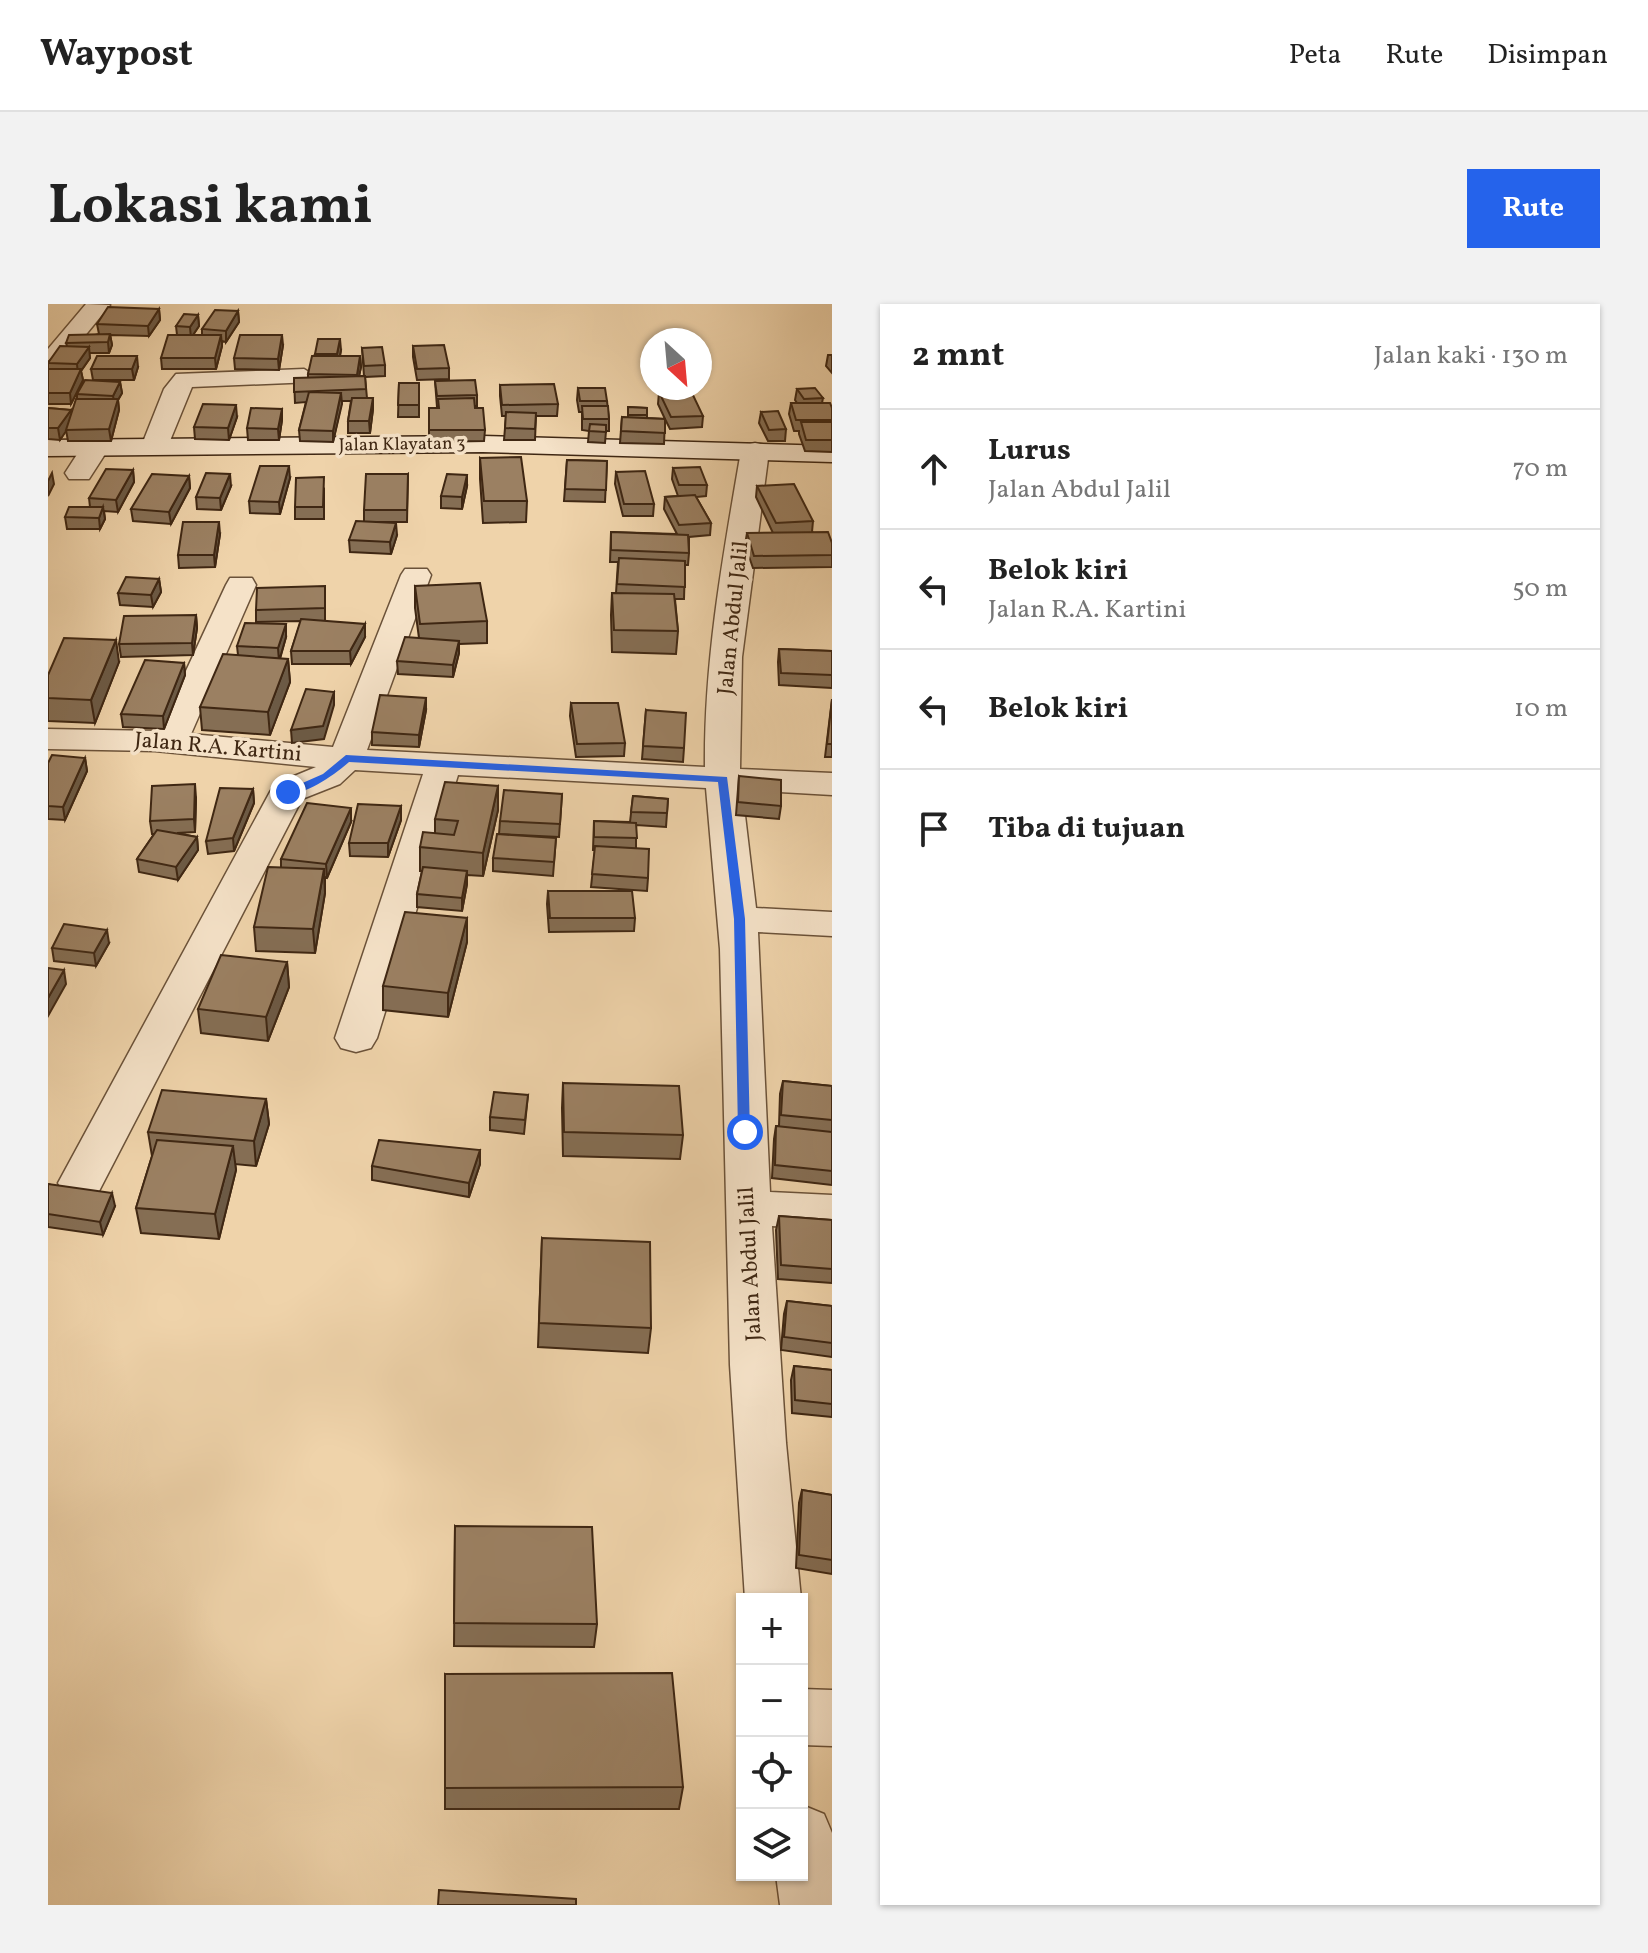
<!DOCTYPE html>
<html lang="id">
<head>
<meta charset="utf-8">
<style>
	body { margin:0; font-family:Vollkorn,serif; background:#f2f2f2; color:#222 }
	.controls { position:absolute; right:24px; bottom:24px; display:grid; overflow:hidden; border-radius:0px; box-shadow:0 2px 6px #0004 }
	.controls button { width:72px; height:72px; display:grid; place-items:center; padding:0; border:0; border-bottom:2px solid #e0e0e0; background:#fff; color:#222; font:40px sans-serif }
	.compass { position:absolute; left:592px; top:24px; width:72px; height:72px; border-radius:50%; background:#fff; box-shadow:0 2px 6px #0004; rotate:154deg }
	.stop { position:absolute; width:24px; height:24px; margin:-18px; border:6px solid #2563eb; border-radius:50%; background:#fff }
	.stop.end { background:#2563eb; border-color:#fff; box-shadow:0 2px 8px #0008 }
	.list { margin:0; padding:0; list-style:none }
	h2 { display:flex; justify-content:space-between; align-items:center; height:104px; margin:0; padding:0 32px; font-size:34px }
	h2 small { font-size:26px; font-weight:400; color:#767676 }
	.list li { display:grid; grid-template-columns:52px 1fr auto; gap:24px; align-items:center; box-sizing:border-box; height:120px; padding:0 32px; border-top:2px solid #e0e0e0 }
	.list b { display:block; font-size:30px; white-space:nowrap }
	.list p { margin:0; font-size:26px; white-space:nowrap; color:#767676 }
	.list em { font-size:26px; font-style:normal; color:#767676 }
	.icon { flex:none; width:44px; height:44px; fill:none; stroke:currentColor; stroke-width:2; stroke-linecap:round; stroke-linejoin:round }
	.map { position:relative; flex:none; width:784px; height:1601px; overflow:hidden; border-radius:0px }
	header { display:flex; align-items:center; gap:48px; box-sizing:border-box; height:112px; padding:0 40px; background:#fff; border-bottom:2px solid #e0e0e0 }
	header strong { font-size:38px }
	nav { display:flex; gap:44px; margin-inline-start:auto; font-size:28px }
	.intro { display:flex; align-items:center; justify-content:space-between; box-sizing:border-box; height:192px; padding:0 48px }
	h1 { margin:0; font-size:56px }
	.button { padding:20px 36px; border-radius:0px; background:#2563eb; color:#fff; font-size:28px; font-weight:700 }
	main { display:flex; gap:48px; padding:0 48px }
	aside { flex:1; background:#fff; border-radius:0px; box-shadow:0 2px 6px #0004 }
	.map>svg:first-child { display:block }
</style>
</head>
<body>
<header>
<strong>Waypost</strong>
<nav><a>Peta</a><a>Rute</a><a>Disimpan</a></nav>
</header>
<div class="intro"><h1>Lokasi kami</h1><a class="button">Rute</a></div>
<main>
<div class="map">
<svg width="784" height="1601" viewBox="0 0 784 1601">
	<rect width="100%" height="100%" fill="#efd3aa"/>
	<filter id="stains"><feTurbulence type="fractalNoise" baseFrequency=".0025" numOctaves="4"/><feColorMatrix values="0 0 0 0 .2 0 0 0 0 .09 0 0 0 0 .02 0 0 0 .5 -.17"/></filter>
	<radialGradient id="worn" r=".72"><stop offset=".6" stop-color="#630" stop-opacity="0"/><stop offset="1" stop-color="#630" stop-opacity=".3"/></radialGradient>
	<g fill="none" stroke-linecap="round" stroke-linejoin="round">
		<defs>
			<path id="street" d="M38,0L62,1L9,66L0,69V45Z
				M256,65L269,73L265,78L144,83L117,149H97L93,143L116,85L128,70Z
				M47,136L57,138L61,144L41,175H21L17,169L37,138Z
				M707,139L717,141L721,147L694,353L692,465L784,469V491L694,486L708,604L784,608V632L710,628L722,888L784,891V925L724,922L738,1139L753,1295H697L682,1061L672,645L658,484L410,471L329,734L323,744L308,748L293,744L287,734L375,470L307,466L292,480L254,495L49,891L33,896L17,891L10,879L222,488L227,480L268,463L107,447L0,445V425L110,427L178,281L182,274H204L208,281L143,430L285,443L353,271L357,265H379L383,271L319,446L657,463C656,356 675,252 693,147L697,141Z
				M754,1385L784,1386V1442L754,1441Z
				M754,1501L776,1510L784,1529V1601H732L728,1571H754Z"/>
			<path id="secondary" d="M435,132L784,142V158L435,148L0,152V136Z"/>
		</defs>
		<use href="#street" stroke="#6b5239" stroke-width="3"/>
		<use href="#secondary" stroke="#3f2713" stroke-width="3"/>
		<use href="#street" fill="#f5e2c8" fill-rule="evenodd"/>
		<use href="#secondary" fill="#f5e2c8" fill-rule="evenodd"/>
	</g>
	<path fill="#856e54" stroke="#3f2713" stroke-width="2" d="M111,5L112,16L101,32L62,31L64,41L61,49H41L42,54L33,67L35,76L23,100H0V58L19,42L18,39L51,30L49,20Z
		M190,7L191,18L178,38L174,37V42L168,65H114L113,54L129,31L128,22L150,11L151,22L145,31H154V25Z
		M235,41L231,66L187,65L186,54Z
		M365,42L401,64V75L369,76L365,53Z
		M314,44L337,61V72L317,73L319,94H325V105L322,129H300V117L303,97H294L285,138L252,137L251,126L258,98L247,99L246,74H260V70L267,50L293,46L292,52H312L313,63L311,72H316Z
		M780,51H784V69L778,62Z
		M90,63L86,76H45L43,65Z
		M387,77L429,91V102H427L437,126L436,137L381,138V104H390V103H389Z
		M72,78L74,89L70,96L71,106L63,137H20L18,126L12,136L0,135V104L23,106L24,109L29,95V90Z
		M351,79H371V113H350Z
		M452,81L510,100L509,112H488L487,136H456L458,112H454L452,92Z
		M530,84L559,97L561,115V127H558L557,139L540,138L541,127L534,126V108H531L529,96Z
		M749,85L775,94L774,99L784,104V148L757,147L751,130V127H746L741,110L743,99H749L747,96Z
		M611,88L655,112L654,123L622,125L617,115L616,140L572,139L574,113L580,114V103L599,104V114L617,115L610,100Z
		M234,105V116L231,136H200L199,124Z
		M713,108L738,125L737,137H720L711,119Z
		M189,113L181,136L147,135L146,123Z
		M432,154L479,197L478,218L435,219L432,175Z
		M519,156L559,157L557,198L516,197Z
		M625,164L659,181L658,192L648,193L663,219L662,231L641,233V249L640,261H637L636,295H627L630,327L628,350L564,348L563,311L564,289H568L570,258H562L563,228L629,230L616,205L617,193L630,192L624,175Z
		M85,166L86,178L70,208L56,207L57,215L52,225H19L17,213L42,203L41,194Z
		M568,168L606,200L605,212H575L567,180Z
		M360,170L359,218H323L349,231L343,250L302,248L301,236L316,218V206Z
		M141,172L142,184L123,220L85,217L83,205Z
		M242,174L232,210L202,209L201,197Z
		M183,182L173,206L149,205L148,193Z
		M419,182L414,205L393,204V192Z
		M709,182L765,217L764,228L784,239V263L705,264L697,241L699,229H725L708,193Z
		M276,185V215H247V203Z
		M172,230L167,263L131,264L130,251Z
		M111,275L113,288L105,303L72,301L70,289Z
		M367,282L439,317V339L411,340V349L405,373L350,370L349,357L371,334L367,304Z
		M277,295V317L317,333L303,360H244L243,347L253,317L208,318V306Z
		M148,311L149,324L145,351L73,353L71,340Z
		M238,333L232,355H240L242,378L222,431L154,426L152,403L190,351L189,342Z
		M731,345L784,347V384L731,381L730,358Z
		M71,358L47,419L0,417V371Z
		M136,359L137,371L116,425L75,423L73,410Z
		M784,395V453H777Z
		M523,399L577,439L576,452L528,453L522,412Z
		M378,406L371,443L324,441V428Z
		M598,406L636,444L635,458L594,455Z
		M37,454L39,467L17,516L0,515V459Z
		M691,472L733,502L731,515L688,511Z
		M450,482V506L435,572L419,571V580L414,607L369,603V590L374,567H372V543L387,529V515Z
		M205,485L206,499L186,547L160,550L158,537Z
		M514,490L511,533L451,530L452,517Z
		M585,492L620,495L618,523L588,521V544L600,574L599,587L543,583L547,546H545L546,517L582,518Z
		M148,494L147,528L129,529L149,533L150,546L130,576L91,568L89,555L106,530H104L102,517Z
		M353,502V516L340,553L302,552L301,539Z
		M303,518L279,574L277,573V589L267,649L208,647L206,623L233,563V555Z
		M508,534L505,572L445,567V554Z
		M500,587L587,614L586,627L501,628L499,600Z
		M419,614V638L400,713L335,706V682Z
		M61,639L48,662L6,657L4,644Z
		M239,658L241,683L220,737L153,729L150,705Z
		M735,777L784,782V881L724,874L726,835L728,822H731L732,790Z
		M515,779L635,831L632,855L515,852L514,804Z
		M480,791L476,830L442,826V813Z
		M218,795L221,820L208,862L187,860L188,866L171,935L93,929L88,904L104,852L100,828Z
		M432,846V860L421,893L324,876V862Z
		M0,880L67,902L55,931L0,923Z
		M731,912L784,916V979L730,975L728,926Z
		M494,934L603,1024L600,1049L490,1043Z
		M739,997L784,1002V1053L733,1046L736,1010Z
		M746,1062L784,1066V1113L744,1109L743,1076Z
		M754,1186L784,1191V1270L748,1264L751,1199Z
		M407,1222L549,1320L546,1343L406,1342Z
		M397,1370L635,1483L631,1505H397Z"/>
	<path fill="#6c5a45" stroke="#3f2713" stroke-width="2" d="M111,5L112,16L101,32L100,22Z
		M190,7L191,18L178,38V27Z
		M150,11L151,22L143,34L142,23Z
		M62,30L64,41L61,49L60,38Z
		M173,31L174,42L168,65L167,54Z
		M234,31L235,41L231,66L230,55Z
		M292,35L293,46L290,61L289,50Z
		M41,43L42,54L33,67L35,76L23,100L22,89L30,71L29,60Z
		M89,52L90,63L86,76L84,65Z
		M312,52L313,63L309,82V71Z
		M72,78L74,89L70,96L71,106L63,137L61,125L67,103L65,92Z
		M293,89L294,100L285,138V127Z
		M325,94V105L322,129L321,117Z
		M188,101L189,113L181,136L180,124Z
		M234,105V116L231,136L230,125Z
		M23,106L25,117L12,136L10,124Z
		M241,162L242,174L232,210L231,198Z
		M85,166L86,178L70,208L68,196Z
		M4,169L6,180L0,192V177Z
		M182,170L183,182L173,206L172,194Z
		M419,171V182L414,205V193Z
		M141,172L142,184L123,220L121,208Z
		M55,203L57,215L52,225L51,214Z
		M171,218L172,230L167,263L166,251Z
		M348,219L349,231L343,250L342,238Z
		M111,275L113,288L105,303L103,291Z
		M148,311L149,324L145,351L144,339Z
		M238,320V333L231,357L230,344Z
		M317,320V333L303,360L302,347Z
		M68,336L71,358L47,419L43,396Z
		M411,337V349L405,373V361Z
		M240,355L242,378L222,431L220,408Z
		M136,359L137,371L116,425L115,412Z
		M286,388V401L276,435L244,439L243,426Z
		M378,394V406L371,443V431Z
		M37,454L39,467L17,516L15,503Z
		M147,480L148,494L147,528L146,515Z
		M450,482V506L435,572V549Z
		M205,485L206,499L186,547L185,534Z
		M353,502V516L340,553V539Z
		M303,504V518L279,574L278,560Z
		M149,533L150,546L130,576L128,563Z
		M276,565L277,589L267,649L265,625Z
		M419,567V580L414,607V594Z
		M419,614V638L400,713V689Z
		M59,626L61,639L48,662L46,649Z
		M239,658L241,683L220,737L218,713Z
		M16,666L18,680L0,712V694Z
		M218,795L221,820L208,862L206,837Z
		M185,842L188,866L171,935L167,910Z
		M432,846V860L421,893V879Z
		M64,889L67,902L55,931L52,918Z"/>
	<path fill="#9b8062" stroke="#3f2713" stroke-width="2" d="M60,3L111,5L100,22L49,20Z
		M167,6L190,7L178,27L154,25Z
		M136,10L150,11L142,23L128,22Z
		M62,30L60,38L18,39L21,31Z
		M120,31H173L167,54H113Z
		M192,31H234L230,55L186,54Z
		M270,35H292L289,50H267Z
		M396,41L401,64L369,65L365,42Z
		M12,42L41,43L29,60L0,59Z
		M334,43L337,61L316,62L314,44Z
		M49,52H89L84,65H43Z
		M264,52H312L309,71L260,70Z
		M0,65H33L22,89H0Z
		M317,72L318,85L246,88V74Z
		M37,76L72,78L65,92L29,90Z
		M427,76L429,91L389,92L387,77Z
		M351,79H371V101H350Z
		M506,80L510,100L454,101L452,81Z
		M530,84H557L559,97H532Z
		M767,84L775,94L756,95L749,85Z
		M643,87L655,112L623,113L611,88Z
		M261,88L293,89L285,127L251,126Z
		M304,94H325L321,117H300Z
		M426,94L427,104H435L437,126H381V104H391L390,95Z
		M28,95H70L61,125L18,126Z
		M743,99H782L784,104V116H748Z
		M155,100L188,101L180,124L146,123Z
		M534,102H560L561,115H535Z
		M580,103L599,104V111H580Z
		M0,104L23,106L10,124H0Z
		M203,104L234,105L230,125L199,124Z
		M730,107L738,125L721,126L713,108Z
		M458,108L488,109L487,125L457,124Z
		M574,113L617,115V129L573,127Z
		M753,118H784V136H758Z
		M542,120L558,121V128L541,127Z
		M473,153L479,197H436L432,154Z
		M519,156L559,157L558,186L517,185Z
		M212,162H241L231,198L201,197Z
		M652,163L659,181H631L625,164Z
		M58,165L85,166L68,196L41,194Z
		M597,167L606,200H576L568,168Z
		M158,169L182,170L172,194L148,193Z
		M104,170L141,172L121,208L83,205Z
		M318,170H360L359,206H316Z
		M399,170L419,171L414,193L393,192Z
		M276,173L275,203H247L248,174Z
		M746,180L765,217L728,219L709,182Z
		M647,191L663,219L631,221L617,193Z
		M21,203H55L51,214L17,213Z
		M308,217L348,219L342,238L301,236Z
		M135,218H171L166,251H130Z
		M563,228L640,231L641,249L563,246Z
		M780,228L784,239V251L706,252L699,229Z
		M571,254L637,257V283L569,280Z
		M78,273L111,275L103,291L70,289Z
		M432,279L439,317L372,320L367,282Z
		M277,282V304L208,306L209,284Z
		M564,289L626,290L630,327L566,326Z
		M148,311L144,339L71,340L76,312Z
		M253,315L317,320L302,347H243Z
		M197,319L238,320L230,344L189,342Z
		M357,333L411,337L405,361L349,357Z
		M16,334L68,336L43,396L0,394V371Z
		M731,345L784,347V371L733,369Z
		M175,350L240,355L220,408L152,403Z
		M97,356L136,359L115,412L73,410Z
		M258,385L286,388L275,422L243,426Z
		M332,391L378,394L371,431L324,428Z
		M784,396V440H779Z
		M523,399H570L577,439L529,440Z
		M598,406L638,409L636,444L595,442Z
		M4,451L37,454L15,503L0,502V459Z
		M691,472L733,476V502L690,498Z
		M397,478L450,482L435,549L372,543L375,528L406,531L410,517L387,515Z
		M147,480L146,515L102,517L104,482Z
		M172,484L205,485L185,534L158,537Z
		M456,486L514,490L512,520L452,517Z
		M585,492L620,495L619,509L583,508Z
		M259,499L303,504L278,560L233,555Z
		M310,500L353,502L340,539H301Z
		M546,517L588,519L589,534L546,533Z
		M109,526L149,533L128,563L89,555Z
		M449,530L508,534L506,558L445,554Z
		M547,542L601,545L600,574L544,570Z
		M220,563L276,565L265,625L206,623Z
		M375,563L419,567L414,594L369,590Z
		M500,587H584L587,614H502Z
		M357,608L419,614L400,689L335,682Z
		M16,620L59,626L46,649L4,644Z
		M173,651L239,658L218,713L150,705Z
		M0,664L16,666L0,694Z
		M735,777L784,782V816L733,811Z
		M515,779L631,782L635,831L516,828Z
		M114,786L218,795L206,837L100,828Z
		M446,788L480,791L477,816L442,813Z
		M728,822L784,828V867L727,861Z
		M109,836L185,842L167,910L88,904Z
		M331,836L432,846L421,879L324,862Z
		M0,880L64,889L52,918L0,910Z
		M731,912L784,916V965L733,961Z
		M494,934L602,938L603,1024L491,1019Z
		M739,997L784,1002V1039L736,1033Z
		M746,1062L784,1066V1100L747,1096Z
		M754,1186L784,1191V1256L751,1251Z
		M407,1222L544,1223L549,1320L406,1319Z
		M624,1369L635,1483L397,1484V1370Z
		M391,1586L528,1595V1601H390Z"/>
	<path fill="#2563eb" d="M298,451L679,473L697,615L702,831L690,828L686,615L670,478L301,458C288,470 250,497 234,488L275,470Z"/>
	<g text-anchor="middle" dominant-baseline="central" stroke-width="7" stroke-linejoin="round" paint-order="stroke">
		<g font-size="18" fill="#3f2713" stroke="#f5e2c8">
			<text transform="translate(354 141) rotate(-1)">Jalan Klayatan 3</text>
		</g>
		<g font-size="22" fill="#3f2713" stroke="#f5e2c8">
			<text transform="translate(686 314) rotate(-84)">Jalan Abdul Jalil</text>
			<text transform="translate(170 444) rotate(5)">Jalan R.A. Kartini</text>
			<text transform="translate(703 960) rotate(-93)">Jalan Abdul Jalil</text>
		</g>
	</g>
	<rect width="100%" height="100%" filter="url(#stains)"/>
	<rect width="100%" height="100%" fill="url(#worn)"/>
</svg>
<div class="controls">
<button>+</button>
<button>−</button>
<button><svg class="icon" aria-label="locate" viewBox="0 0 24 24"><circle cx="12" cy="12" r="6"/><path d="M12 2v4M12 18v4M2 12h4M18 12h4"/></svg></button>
<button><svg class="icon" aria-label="layers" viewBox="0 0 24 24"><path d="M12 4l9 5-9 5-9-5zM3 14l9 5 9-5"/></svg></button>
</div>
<svg class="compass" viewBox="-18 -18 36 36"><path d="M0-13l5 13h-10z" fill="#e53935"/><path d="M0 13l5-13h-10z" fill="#767676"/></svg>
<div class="stop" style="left:697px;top:828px"></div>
<div class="stop end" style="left:240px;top:488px"></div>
</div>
<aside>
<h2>2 mnt<small>Jalan kaki · 130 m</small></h2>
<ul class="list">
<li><svg class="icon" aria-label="ahead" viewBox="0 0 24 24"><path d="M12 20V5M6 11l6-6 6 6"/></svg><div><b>Lurus</b><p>Jalan Abdul Jalil</p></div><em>70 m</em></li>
<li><svg class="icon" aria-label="left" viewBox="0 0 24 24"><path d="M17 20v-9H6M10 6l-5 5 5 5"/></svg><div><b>Belok kiri</b><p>Jalan R.A. Kartini</p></div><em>50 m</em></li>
<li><svg class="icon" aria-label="left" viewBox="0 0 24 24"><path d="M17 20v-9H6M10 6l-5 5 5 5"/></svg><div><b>Belok kiri</b></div><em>10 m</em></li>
<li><svg class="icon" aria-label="arrive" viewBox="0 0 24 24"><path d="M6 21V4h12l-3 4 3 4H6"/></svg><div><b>Tiba di tujuan</b></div></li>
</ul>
</aside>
</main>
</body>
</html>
